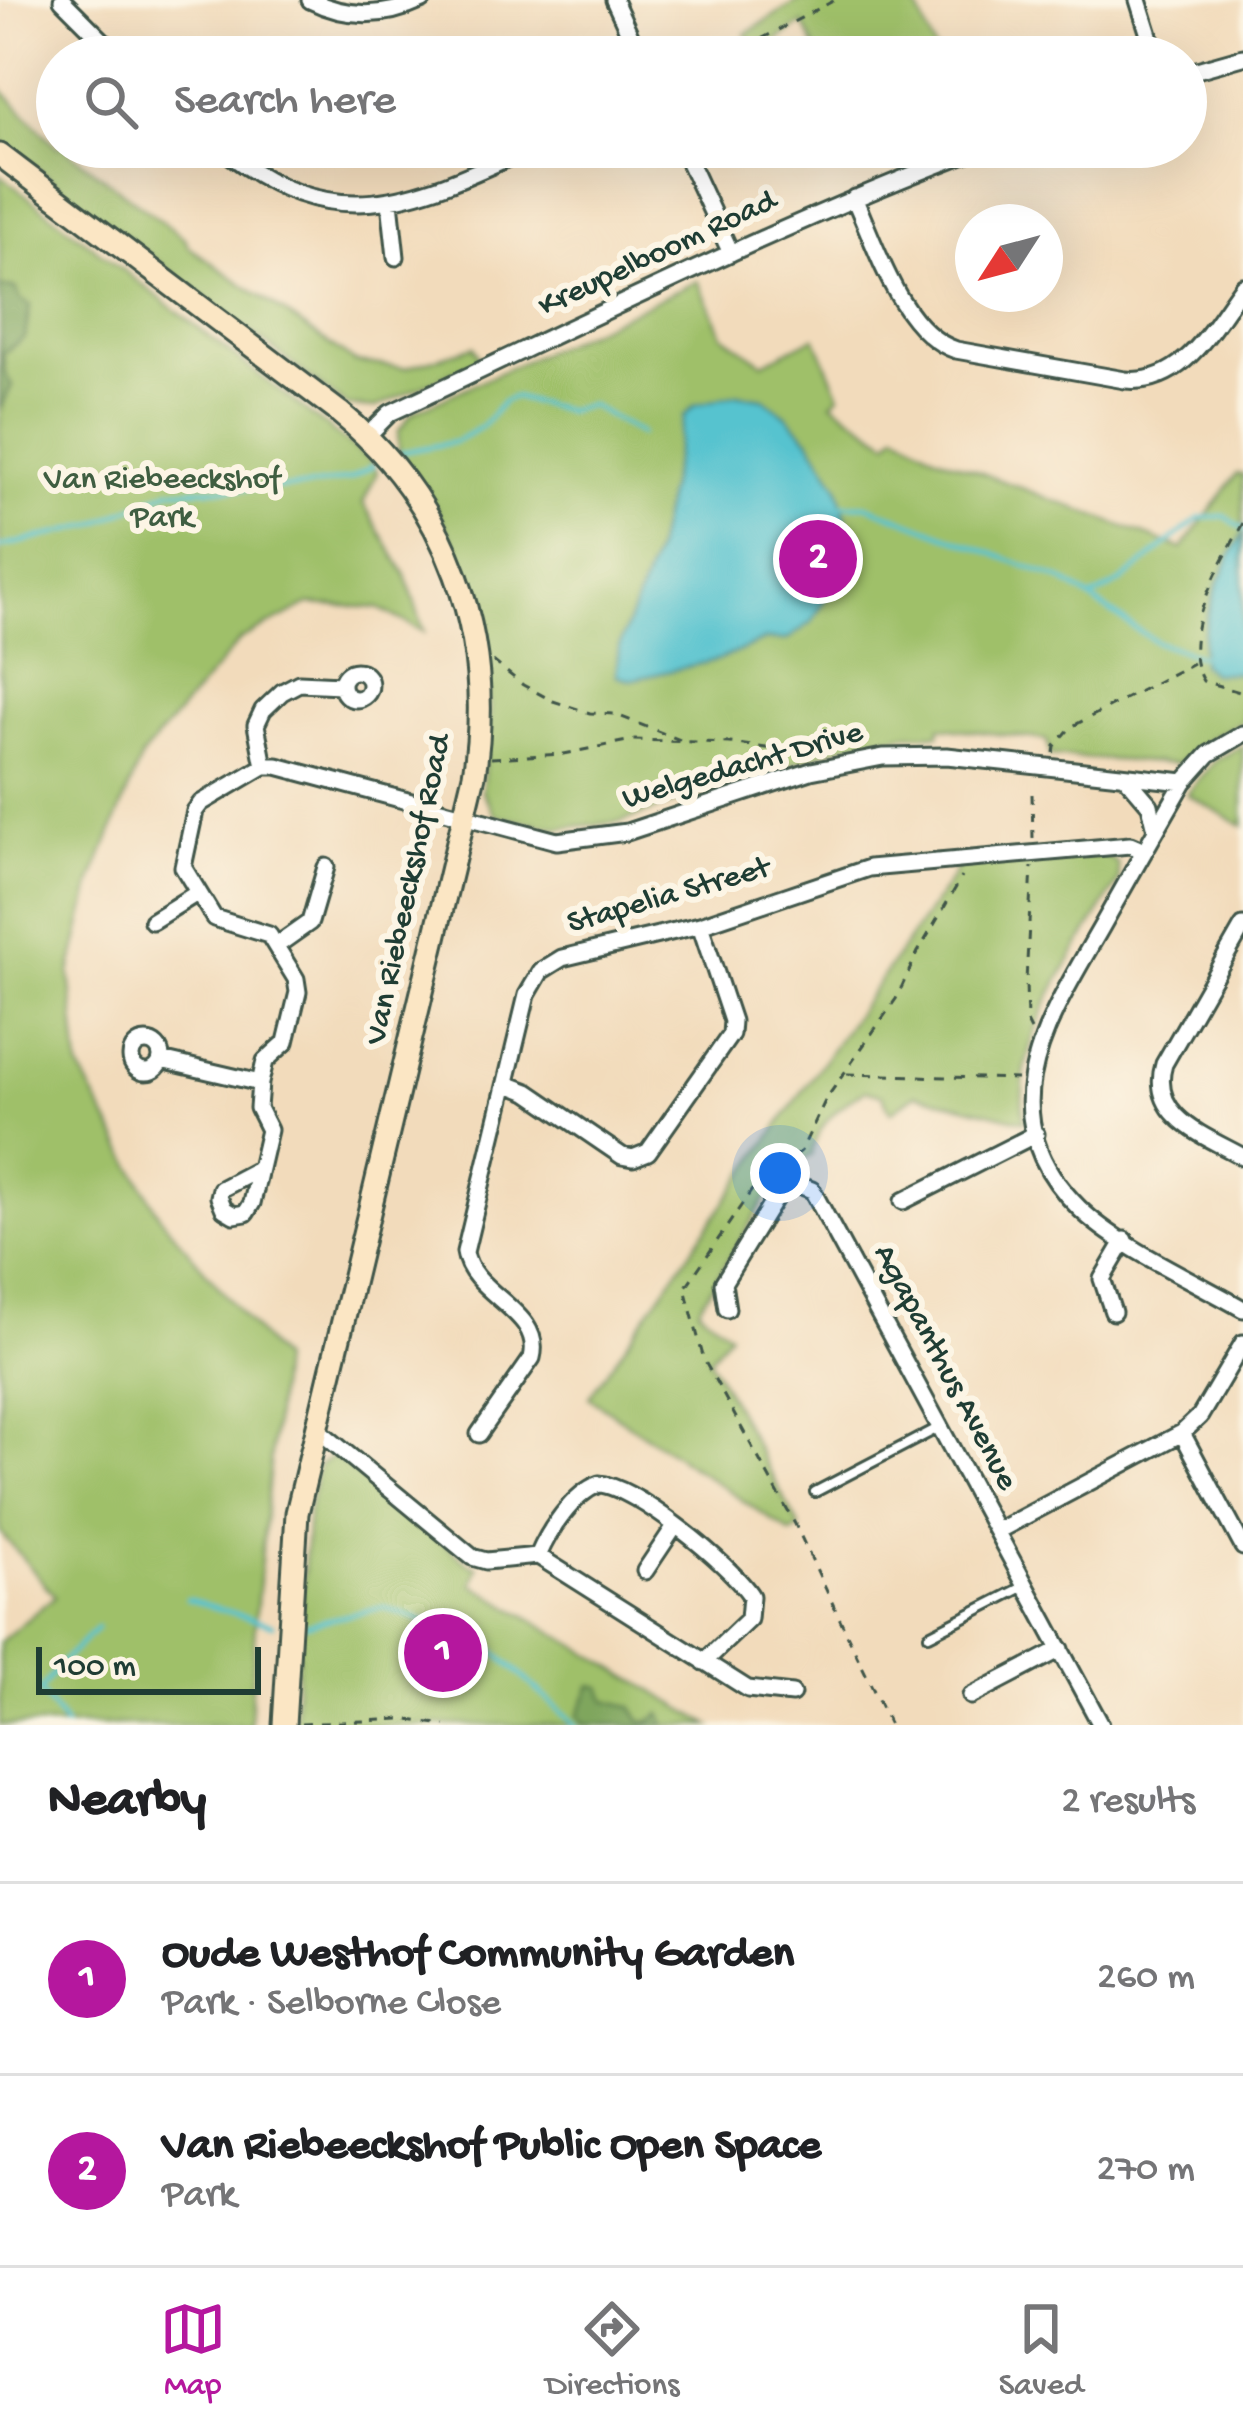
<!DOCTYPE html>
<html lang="en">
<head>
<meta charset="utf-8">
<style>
	body { margin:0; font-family:"Gochi Hand",sans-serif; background:#f6f6f6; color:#202124 }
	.compass { position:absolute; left:955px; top:204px; width:108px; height:108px; border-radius:50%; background:#fff; box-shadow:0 12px 48px #0002; rotate:234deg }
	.scale { position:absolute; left:36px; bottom:30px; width:225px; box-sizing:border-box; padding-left:12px; border:6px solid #1f3d34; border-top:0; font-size:33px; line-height:42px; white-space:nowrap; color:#1f3d34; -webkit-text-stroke:9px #fcf5e5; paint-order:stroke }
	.you { position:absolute; left:780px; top:1173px; width:42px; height:42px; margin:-30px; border:9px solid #fff; border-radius:50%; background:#1a73e8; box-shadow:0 0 0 18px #1a73e833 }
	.badge { display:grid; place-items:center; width:78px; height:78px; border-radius:50%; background:#b5179e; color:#fff; font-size:39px; font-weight:700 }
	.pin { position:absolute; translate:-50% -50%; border:6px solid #fff; box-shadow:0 3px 12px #0006 }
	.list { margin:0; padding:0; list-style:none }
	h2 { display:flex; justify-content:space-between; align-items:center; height:156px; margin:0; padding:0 48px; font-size:51px }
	h2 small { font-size:39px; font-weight:400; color:#757577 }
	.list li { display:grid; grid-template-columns:78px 1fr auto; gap:36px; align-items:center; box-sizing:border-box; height:192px; padding:0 48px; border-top:3px solid #e0e0e0 }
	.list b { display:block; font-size:45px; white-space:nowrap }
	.list p { margin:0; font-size:39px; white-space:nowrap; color:#757577 }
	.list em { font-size:39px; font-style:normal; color:#757577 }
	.icon { flex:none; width:66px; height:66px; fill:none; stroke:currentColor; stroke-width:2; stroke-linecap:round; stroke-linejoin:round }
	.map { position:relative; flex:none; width:1243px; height:1725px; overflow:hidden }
	.search { position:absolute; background:#fff; box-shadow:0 12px 48px #0002; left:36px; right:36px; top:36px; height:132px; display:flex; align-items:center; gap:30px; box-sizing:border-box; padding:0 42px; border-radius:66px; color:#757577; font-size:45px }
	.sheet { height:540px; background:#fff }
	nav { display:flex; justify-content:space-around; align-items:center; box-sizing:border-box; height:168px; border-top:3px solid #e0e0e0; background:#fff; font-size:33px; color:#757577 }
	nav a { display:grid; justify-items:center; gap:6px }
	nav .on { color:#b5179e }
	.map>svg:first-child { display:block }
</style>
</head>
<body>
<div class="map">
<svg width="1243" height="1725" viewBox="0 0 1243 1725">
	<rect width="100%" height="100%" fill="#fcf5e5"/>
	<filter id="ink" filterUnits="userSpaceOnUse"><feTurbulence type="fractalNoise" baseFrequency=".00833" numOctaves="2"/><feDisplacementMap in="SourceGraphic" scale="24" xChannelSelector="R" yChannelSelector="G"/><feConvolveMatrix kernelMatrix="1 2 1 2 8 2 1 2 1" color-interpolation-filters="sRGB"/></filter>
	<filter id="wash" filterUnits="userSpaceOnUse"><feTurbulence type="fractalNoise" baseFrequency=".004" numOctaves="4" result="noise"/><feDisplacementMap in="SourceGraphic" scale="48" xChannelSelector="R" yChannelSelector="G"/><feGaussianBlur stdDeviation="2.7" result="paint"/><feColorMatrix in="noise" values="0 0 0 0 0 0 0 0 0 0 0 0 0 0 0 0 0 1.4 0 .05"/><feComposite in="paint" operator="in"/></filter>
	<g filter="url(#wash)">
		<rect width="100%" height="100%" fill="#f2dbbb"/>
		<path fill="#9fc069" stroke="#5f7e4e" stroke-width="3" d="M799,0H914L937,55L819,57L803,23L757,54L746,34Z
			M0,87L57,147H63L185,239L189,247L355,362L406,368L474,346L480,359L375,408L347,406L0,140Z
			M0,175L372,462L377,472L363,503L406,575L424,632L378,608L309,604L240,640L142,756L92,881L70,973L79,1068L160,1217L280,1360L255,1623L250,1725H0V1642L55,1596L0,1532Z
			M698,281L723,335L763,363L815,337L840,395L832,402L889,442L897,432L937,456L1182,549L1237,474H1243V721L1208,739L1178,764L1050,756L1047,740L940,727L939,734H905L843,746L620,822L559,828L495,815L482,792L490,711L481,624L455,544L431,499L399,454L398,432L412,413Z
			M1243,745V826L1187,794L1215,761Z
			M1105,854L1118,864L1119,880C1076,954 1012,1032 1024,1121L916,1094L891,1112L882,1095L866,1090C842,1102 814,1127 812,1155L782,1172L698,1309L729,1333L709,1359L800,1528L791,1533L589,1397L955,873V866Z
			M334,1456L469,1564L478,1567L472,1584L710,1725H297L294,1723L308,1511L319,1465Z"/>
		<path fill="#7fa65d" stroke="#4f7248" stroke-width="3" d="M0,287L15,288L21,300L30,305L25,337L3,353L5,374L12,385L0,410Z
			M591,1685L601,1687L606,1700L633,1707L641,1720L649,1722L661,1714L666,1725H587L578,1716Z"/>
		<path fill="#56c3cf" stroke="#3a8082" stroke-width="3" d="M737,394L763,398L786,415L809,439L838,486L846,520L844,558L830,591L812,622L787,640H765L721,659L631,680L616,675L619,647L654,555L684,416L695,405Z
			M1243,533V673H1212L1201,664C1201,617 1221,572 1243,533Z"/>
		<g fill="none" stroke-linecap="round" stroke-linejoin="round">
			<path stroke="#56c3cf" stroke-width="4.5" d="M402,452L455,442L481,427L504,401L514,397L566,411L590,405L641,434
				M842,505H866L1062,580L1156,642L1201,656
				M0,547L94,525L170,490L307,487L350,479L373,466
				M1093,597L1121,582L1199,518L1225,516L1243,529
				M187,1599L273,1625
				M304,1625L383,1607L482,1640L576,1725
				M65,1725L40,1691L59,1665L97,1628"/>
		</g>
	</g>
	<g filter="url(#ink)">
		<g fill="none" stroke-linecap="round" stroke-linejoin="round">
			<defs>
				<path id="lane" d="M815,1492L940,1427
					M929,1635L1025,1586"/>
				<path id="street" d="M62,0L119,57
					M310,0C348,19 385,18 423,0
					M614,0L640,57
					M1138,0L1156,57
					M728,57L733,54
					M1186,73L1243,57
					M220,147C334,240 414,201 532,147
					M682,147L731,253
					M854,198C877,248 901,332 956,350L1125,380C1184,386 1212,327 1243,286
					M390,202L396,257
					M367,436L390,413C587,321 781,223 984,147
					M342 685a14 14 0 1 1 28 0a14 14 0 1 1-28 0Z
					M1243,734L1209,754L1184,782C1156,830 1129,878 1102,926C1049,1019 983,1113 1079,1208C1117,1246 1195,1281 1243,1309
					M264,766L256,725L263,710L282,692L299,683L341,685
					M1126,777L1150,805L1156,830
					M152,921L197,893
					M1243,926L1164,1064C1148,1117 1206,1136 1243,1157
					M276,946L310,922L326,867
					M131 1057a15 15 0 1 1 30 0a15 15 0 1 1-30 0Z
					M161,1060L260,1083
					M507,1084L528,1092L622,1156L633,1158L648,1152L731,1034L732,1021L700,925
					M257,1170L221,1189L219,1197L224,1209L234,1215L246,1213L252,1203L269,1130L258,1108L260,1083L265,1061L286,1042L298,992L296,979L269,935L214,918L183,867L195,811L201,803L264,766H277L557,841L627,832L811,771L883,757L947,756L1184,782
					M903,1201L1036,1134
					M727,1309L723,1283L779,1192L796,1184L812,1190L1101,1725
					M1113,1312L1102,1279L1125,1240
					M317,1429L472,1557L486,1561L538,1556L748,1689L792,1694
					M1182,1433L1243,1547
					M479,1434L532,1358C544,1311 471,1295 465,1252L527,995L541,971L562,958L700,925L869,868L1130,845L1144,851
					M997,1531L1182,1433L1200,1416L1243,1343
					M538,1556C549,1530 573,1494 599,1484C635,1486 731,1565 751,1596L749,1619L704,1662
					M645,1571L675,1526
					M971,1696L1061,1649"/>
				<path id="secondary" d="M0,155L339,412C448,501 496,636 474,775L297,1513L284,1725"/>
			</defs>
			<use href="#lane" stroke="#3f5548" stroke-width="14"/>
			<use href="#street" stroke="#3f5548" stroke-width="21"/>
			<use href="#secondary" stroke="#3f5548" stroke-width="27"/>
			<path stroke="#3f5548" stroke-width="3" stroke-dasharray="9 9" stroke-linecap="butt" d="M746,47L835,0
				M1243,523C1222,562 1176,637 1203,681L1243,693
				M493,661L523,685L553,701L590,713L614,714L680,740
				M1054,753L1055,746L1071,727L1193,663
				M491,758L564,754L632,740L730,743L803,753L805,758
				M1032,794L1033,839
				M1031,1030L1027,1022L1026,981L1032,867
				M847,1074L1017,1079
				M782,1168L801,1151L826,1099L896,999L918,952L962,877
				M781,1169L760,1178L685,1288L704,1360L795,1524L890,1725
				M301,1724L402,1719L445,1725"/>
			<use href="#lane" stroke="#fff" stroke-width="8"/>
			<use href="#street" stroke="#fff" stroke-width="15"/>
			<use href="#secondary" stroke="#fbe6c4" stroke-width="21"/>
		</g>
	</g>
	<g text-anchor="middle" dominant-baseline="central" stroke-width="12" stroke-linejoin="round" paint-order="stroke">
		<g font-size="33" fill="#1f3d34" stroke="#fcf5e5">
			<text transform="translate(658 255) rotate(-25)">Kreupelboom Road</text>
			<text transform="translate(743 767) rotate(-16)">Welgedacht Drive</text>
			<text transform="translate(410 890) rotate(-78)">Van Riebeeckshof Road</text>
			<text transform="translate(669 897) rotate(-16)">Stapelia Street</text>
			<text transform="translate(944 1368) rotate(62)">Agapanthus Avenue</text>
		</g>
		<g font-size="33" fill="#3f5e41" stroke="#fcf5e5">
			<text x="162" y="481">Van Riebeeckshof<tspan x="162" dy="38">Park</tspan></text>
		</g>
	</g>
</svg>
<svg class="compass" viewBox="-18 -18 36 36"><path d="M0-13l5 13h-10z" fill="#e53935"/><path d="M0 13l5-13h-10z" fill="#757577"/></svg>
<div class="scale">100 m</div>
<div class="you"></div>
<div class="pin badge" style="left:443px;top:1653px">1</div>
<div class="pin badge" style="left:818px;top:559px">2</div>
<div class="search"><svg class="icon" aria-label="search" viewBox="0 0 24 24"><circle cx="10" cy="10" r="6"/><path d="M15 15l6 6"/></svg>Search here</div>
</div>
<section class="sheet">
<h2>Nearby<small>2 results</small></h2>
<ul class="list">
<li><span class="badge">1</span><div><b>Oude Westhof Community Garden</b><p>Park · Selborne Close</p></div><em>260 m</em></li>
<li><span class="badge">2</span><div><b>Van Riebeeckshof Public Open Space</b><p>Park</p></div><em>270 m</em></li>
</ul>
</section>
<nav>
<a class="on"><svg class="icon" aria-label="map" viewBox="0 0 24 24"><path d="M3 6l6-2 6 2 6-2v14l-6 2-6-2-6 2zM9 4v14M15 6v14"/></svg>Map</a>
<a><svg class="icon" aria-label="directions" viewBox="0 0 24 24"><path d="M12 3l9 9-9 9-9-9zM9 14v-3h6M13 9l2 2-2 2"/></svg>Directions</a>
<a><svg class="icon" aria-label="saved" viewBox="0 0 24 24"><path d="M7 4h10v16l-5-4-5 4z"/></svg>Saved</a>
</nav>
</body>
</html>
